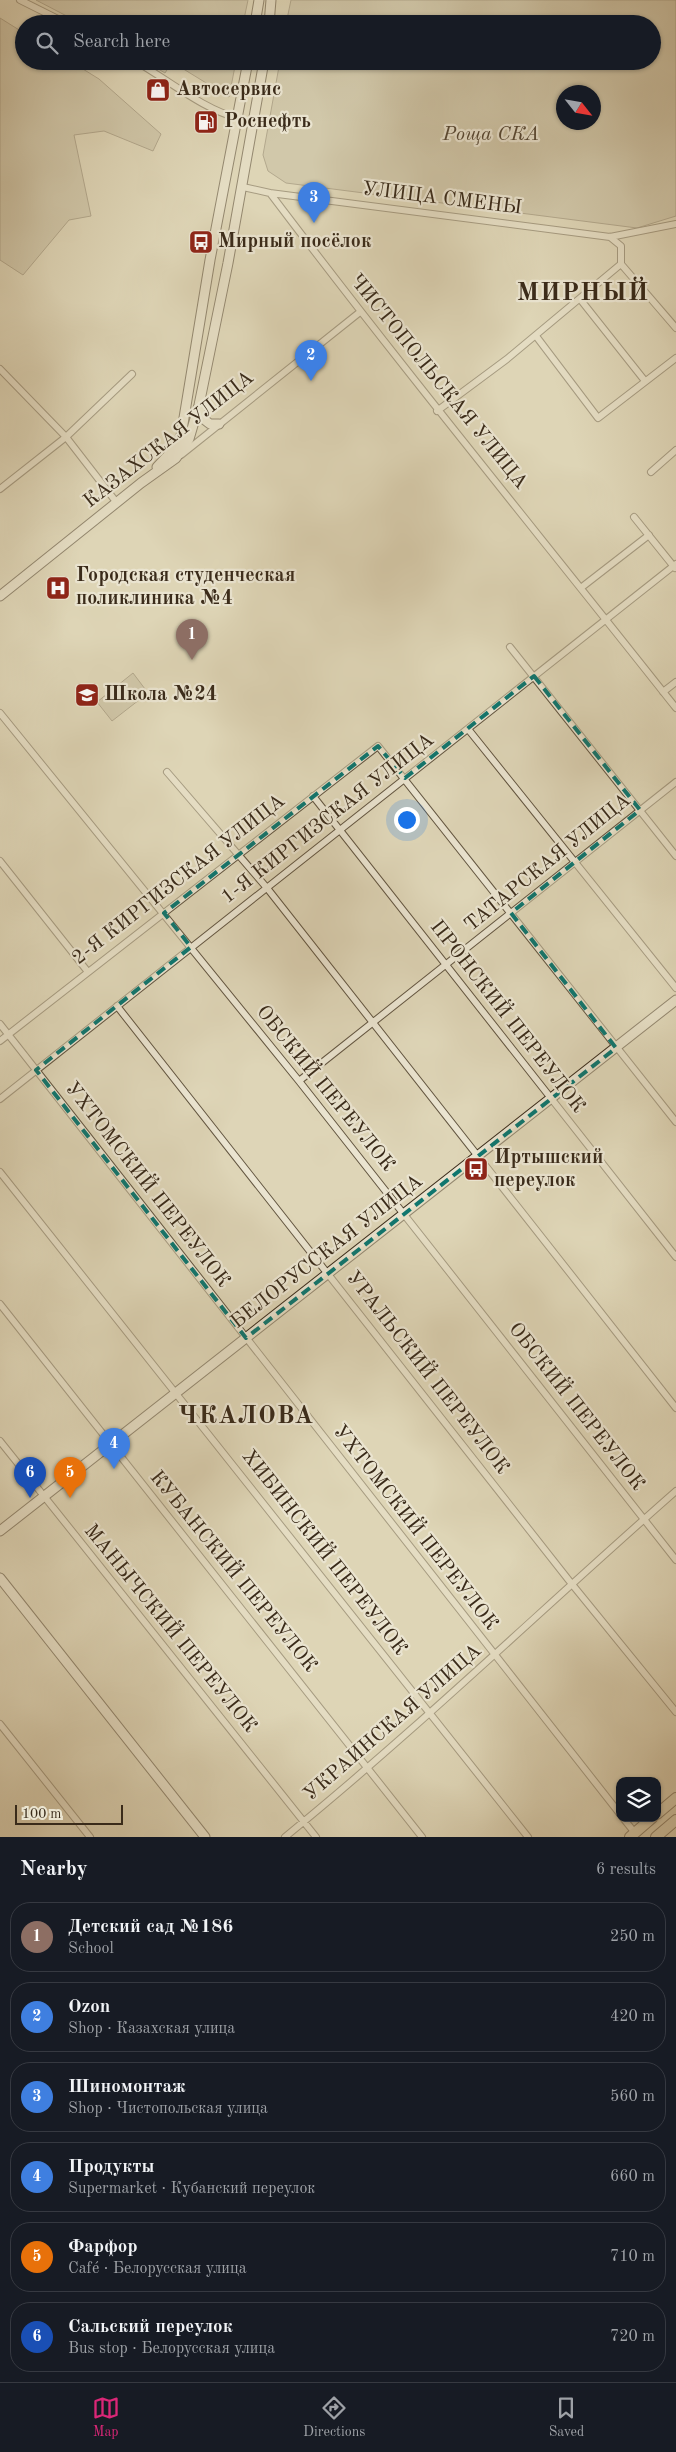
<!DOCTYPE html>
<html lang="en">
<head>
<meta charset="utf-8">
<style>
	body { margin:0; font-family:"Old Standard TT",serif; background:#20242c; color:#f1f3f6 }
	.controls { position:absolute; right:15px; bottom:15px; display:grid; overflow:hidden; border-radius:10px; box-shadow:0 1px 4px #0004 }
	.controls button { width:45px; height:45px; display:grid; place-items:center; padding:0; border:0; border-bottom:1px solid #363941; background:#171b24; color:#f1f3f6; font:25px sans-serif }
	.compass { position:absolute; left:556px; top:85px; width:45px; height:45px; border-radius:50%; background:#171b24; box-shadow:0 1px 4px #0004; rotate:121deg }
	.scale { position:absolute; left:15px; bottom:12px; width:108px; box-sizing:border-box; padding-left:5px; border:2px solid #3a2b1a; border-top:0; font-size:14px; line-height:18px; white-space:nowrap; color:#3a2b1a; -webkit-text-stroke:4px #eae4d0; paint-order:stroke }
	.you { position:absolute; left:406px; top:819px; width:18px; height:18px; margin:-12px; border:4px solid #fff; border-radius:50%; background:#1a73e8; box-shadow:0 0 0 8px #1a73e833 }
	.badge { display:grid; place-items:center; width:32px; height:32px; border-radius:50%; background:#db2777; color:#fff; font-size:16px; font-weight:700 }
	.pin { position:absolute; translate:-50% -41px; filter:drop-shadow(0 1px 2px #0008) }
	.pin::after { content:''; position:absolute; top:26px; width:18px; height:15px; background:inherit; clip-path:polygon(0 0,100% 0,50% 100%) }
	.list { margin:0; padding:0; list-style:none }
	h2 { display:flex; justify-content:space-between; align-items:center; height:65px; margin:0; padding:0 20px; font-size:21px }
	h2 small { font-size:16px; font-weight:400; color:#9ea1a6 }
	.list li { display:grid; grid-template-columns:32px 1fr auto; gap:15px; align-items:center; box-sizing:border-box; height:70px; margin:0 10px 10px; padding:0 10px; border:1px solid #363941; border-radius:20px }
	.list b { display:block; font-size:19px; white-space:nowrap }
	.list p { margin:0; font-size:16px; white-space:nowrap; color:#9ea1a6 }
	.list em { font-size:16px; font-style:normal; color:#9ea1a6 }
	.icon { flex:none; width:28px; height:28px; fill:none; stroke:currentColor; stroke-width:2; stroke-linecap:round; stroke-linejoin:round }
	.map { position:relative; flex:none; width:676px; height:1837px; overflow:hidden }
	.search { position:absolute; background:#171b24; box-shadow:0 1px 4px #0004; left:15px; right:15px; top:15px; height:55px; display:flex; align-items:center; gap:12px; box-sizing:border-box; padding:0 18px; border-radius:28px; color:#9ea1a6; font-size:19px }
	.sheet { height:545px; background:#171b24 }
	nav { display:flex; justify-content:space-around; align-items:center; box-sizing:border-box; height:70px; border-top:1px solid #363941; background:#171b24; font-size:14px; color:#9ea1a6 }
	nav a { display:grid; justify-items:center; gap:2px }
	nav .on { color:#db2777 }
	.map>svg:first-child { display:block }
</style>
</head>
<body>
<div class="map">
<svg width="676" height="1837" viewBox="0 0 676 1837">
	<rect width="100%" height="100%" fill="#ded5b7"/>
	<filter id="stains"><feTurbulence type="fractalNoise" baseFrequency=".004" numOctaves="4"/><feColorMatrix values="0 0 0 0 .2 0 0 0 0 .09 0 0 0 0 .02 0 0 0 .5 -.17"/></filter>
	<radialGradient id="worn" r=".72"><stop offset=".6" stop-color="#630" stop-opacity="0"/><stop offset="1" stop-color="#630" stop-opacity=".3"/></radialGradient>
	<path fill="#c2b89c" stroke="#7e725b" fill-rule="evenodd" d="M36,0H248L243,24H82Z
		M291,0H676V216L637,228L286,183L268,171L263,155L280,61H652V24H286ZM564,92H594V122H564Z
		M0,18L24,33V61H70L99,79L161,134L153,151L104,131L74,135L91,216L69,220L23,275L0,260Z
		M145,61H236L229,97L172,62L165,73Z
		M133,673L148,693L112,721L97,702Z"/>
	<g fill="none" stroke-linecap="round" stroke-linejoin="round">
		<defs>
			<path id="minor" d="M20,0L68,24
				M135,61C167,79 204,110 238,118
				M243,187L270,193C402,368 541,537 676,708
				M270,193L610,237L676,224
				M621,264L676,328
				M580,299L645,381
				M536,336L598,418L676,358
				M0,369L66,437L117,503
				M437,411L507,359L621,264V246L610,237
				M181,455L360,312
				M651,472L676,450
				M0,489L66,437L132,374
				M634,517L675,568
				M582,587L649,535
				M510,647L676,856
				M663,692L676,682
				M0,713L299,1081L676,1560
				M468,729L676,988
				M167,772L267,888L676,1408
				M313,796L676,1257
				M0,861L88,972
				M117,1006L571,1583L676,1712
				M0,1024L620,1814
				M0,1041L378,746L676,1122
				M299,1081L676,782
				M0,1099L676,564
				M0,1172L528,1837
				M0,1304L422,1837
				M0,1441L316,1837
				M0,1724L90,1837
				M623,1818L635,1833
				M285,1837C420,1727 545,1606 676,1491"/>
			<path id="secondary" d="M255,24L259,0
				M269,24L271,0
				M200,411L197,414L210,424H219
				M157,467L172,451L181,436L210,260L248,61
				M0,596L141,483L176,458L189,439L199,405L228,263L264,61
				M0,1531L676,1000
				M0,1578L205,1837"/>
			<path id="primary" d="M657,1814L676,1798
				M630,1837L652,1818
				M656,1837L676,1820"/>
		</defs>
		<use href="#minor" stroke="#635641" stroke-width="8"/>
		<use href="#secondary" stroke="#3a2b1a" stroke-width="11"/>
		<use href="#primary" stroke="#3a2b1a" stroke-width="12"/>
		<use href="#minor" stroke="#eae4d0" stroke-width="6"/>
		<use href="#secondary" stroke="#eae4d0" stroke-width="9"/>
		<use href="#primary" stroke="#ded5b7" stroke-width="10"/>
	</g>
	<path d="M0 0H676V1837H0ZM534,676L640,810L511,913L616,1048L246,1338L36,1070L191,947L164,913L378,746L405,778Z" fill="#ded5b7" fill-opacity=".55" fill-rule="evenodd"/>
	<path fill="none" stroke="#0f766e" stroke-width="4" stroke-dasharray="10 6" stroke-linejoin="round" d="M534,676L640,810L511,913L616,1048L246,1338L36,1070L191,947L164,913L378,746L405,778Z"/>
	<defs>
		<symbol id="shop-square" viewBox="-11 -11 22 22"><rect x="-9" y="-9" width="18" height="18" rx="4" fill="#8f2418" stroke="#eae4d0"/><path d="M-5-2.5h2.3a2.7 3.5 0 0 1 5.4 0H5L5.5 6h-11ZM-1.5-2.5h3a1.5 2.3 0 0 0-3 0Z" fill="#fff"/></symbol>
		<symbol id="fuel-square" viewBox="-11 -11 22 22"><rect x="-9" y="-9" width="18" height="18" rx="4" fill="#8f2418" stroke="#eae4d0"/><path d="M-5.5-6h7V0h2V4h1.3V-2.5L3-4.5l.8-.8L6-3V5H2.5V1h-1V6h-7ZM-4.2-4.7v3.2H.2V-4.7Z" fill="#fff"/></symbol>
		<symbol id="bus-square" viewBox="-11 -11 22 22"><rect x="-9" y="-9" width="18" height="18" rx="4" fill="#8f2418" stroke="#eae4d0"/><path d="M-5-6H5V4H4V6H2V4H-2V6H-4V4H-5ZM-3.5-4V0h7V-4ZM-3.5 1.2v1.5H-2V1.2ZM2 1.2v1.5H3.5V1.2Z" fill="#fff"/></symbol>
		<symbol id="hospital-square" viewBox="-11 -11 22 22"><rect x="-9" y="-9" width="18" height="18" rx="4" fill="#8f2418" stroke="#eae4d0"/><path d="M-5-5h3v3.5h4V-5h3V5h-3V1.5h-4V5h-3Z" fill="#fff"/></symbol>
		<symbol id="school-square" viewBox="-11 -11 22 22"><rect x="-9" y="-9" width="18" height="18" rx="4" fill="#8f2418" stroke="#eae4d0"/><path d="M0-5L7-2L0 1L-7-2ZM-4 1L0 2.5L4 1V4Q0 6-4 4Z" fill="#fff"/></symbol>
	</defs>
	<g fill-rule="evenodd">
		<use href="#shop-square" x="144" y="76" width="28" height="28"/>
		<use href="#fuel-square" x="192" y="108" width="28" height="28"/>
		<use href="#bus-square" x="187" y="228" width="28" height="28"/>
		<use href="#hospital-square" x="44" y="574" width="28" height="28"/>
		<use href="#school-square" x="73" y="681" width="28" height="28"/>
		<use href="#bus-square" x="462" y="1155" width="28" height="28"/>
	</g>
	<g text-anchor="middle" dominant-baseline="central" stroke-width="4.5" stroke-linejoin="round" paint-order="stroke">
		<g font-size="20" font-weight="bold" fill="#3a2b1a" stroke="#eae4d0" text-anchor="start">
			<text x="176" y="90">Автосервис</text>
			<text x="224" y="122">Роснефть</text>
			<text x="218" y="242">Мирный посёлок</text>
			<text x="76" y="576">Городская студенческая<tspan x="76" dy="23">поликлиника №4</tspan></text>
			<text x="104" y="695">Школа №24</text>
			<text x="494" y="1158">Иртышский<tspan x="494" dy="23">переулок</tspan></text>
		</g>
		<g font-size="20" font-style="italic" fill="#554734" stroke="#eae4d0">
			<text x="491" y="135">Роща СКА</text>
		</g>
		<g font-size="20" fill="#3a2b1a" stroke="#eae4d0">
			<text transform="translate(442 199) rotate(7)">УЛИЦА СМЕНЫ</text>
			<text transform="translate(438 382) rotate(51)">ЧИСТОПОЛЬСКАЯ УЛИЦА</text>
			<text transform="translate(169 440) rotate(-38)">КАЗАХСКАЯ УЛИЦА</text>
			<text transform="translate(328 819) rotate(-38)">1-Я КИРГИЗСКАЯ УЛИЦА</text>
			<text transform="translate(548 863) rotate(-39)">ТАТАРСКАЯ УЛИЦА</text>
			<text transform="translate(179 880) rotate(-38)">2-Я КИРГИЗСКАЯ УЛИЦА</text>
			<text transform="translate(507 1017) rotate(52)">ПРОНСКИЙ ПЕРЕУЛОК</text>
			<text transform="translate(325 1089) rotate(51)">ОБСКИЙ ПЕРЕУЛОК</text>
			<text transform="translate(147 1185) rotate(52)">УХТОМСКИЙ ПЕРЕУЛОК</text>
			<text transform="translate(327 1252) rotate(-38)">БЕЛОРУССКАЯ УЛИЦА</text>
			<text transform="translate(427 1373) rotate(52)">УРАЛЬСКИЙ ПЕРЕУЛОК</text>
			<text transform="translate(576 1407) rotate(52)">ОБСКИЙ ПЕРЕУЛОК</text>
			<text transform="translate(415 1528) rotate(52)">УХТОМСКИЙ ПЕРЕУЛОК</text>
			<text transform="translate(324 1553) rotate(52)">ХИБИНСКИЙ ПЕРЕУЛОК</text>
			<text transform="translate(233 1572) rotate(51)">КУБАНСКИЙ ПЕРЕУЛОК</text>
			<text transform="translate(170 1629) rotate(51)">МАНЫЧСКИЙ ПЕРЕУЛОК</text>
			<text transform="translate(393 1723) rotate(-41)">УКРАИНСКАЯ УЛИЦА</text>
		</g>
		<g font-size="25" font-weight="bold" letter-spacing="1" fill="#3a2b1a" stroke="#eae4d0">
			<text x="583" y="293">МИРНЫЙ</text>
			<text x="246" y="1416">ЧКАЛОВА</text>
		</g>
	</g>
	<rect width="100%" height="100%" filter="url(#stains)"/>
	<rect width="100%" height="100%" fill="url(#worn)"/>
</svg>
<div class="controls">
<button><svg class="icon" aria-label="layers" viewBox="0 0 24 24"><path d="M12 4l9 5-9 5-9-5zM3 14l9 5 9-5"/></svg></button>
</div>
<svg class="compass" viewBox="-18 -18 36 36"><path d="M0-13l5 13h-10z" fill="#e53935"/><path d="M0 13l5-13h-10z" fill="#9ea1a6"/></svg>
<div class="scale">100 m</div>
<div class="you"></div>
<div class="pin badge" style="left:192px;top:660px;background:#8d6e63">1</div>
<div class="pin badge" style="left:311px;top:381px;background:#3f7fe0">2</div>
<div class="pin badge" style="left:314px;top:223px;background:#3f7fe0">3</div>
<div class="pin badge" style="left:114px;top:1469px;background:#3f7fe0">4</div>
<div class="pin badge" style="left:70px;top:1498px;background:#e8710a">5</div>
<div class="pin badge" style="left:30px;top:1498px;background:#1a4fb4">6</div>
<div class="search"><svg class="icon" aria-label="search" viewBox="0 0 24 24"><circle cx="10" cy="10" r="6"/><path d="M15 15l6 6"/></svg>Search here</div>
</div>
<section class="sheet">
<h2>Nearby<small>6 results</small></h2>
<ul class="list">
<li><span class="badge" style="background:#8d6e63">1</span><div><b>Детский сад №186</b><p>School</p></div><em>250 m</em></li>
<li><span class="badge" style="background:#3f7fe0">2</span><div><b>Ozon</b><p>Shop · Казахская улица</p></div><em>420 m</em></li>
<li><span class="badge" style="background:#3f7fe0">3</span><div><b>Шиномонтаж</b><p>Shop · Чистопольская улица</p></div><em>560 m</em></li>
<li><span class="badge" style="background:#3f7fe0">4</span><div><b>Продукты</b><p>Supermarket · Кубанский переулок</p></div><em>660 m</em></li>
<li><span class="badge" style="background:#e8710a">5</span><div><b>Фарфор</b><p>Café · Белорусская улица</p></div><em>710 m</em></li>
<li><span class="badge" style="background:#1a4fb4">6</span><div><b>Сальский переулок</b><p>Bus stop · Белорусская улица</p></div><em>720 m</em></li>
</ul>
</section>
<nav>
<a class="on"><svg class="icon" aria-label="map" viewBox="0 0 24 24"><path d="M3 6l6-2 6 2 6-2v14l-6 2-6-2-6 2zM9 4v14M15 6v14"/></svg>Map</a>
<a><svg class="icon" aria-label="directions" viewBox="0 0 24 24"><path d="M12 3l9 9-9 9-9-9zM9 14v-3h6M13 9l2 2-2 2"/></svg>Directions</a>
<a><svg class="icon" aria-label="saved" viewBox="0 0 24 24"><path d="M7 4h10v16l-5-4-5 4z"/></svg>Saved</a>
</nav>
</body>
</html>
